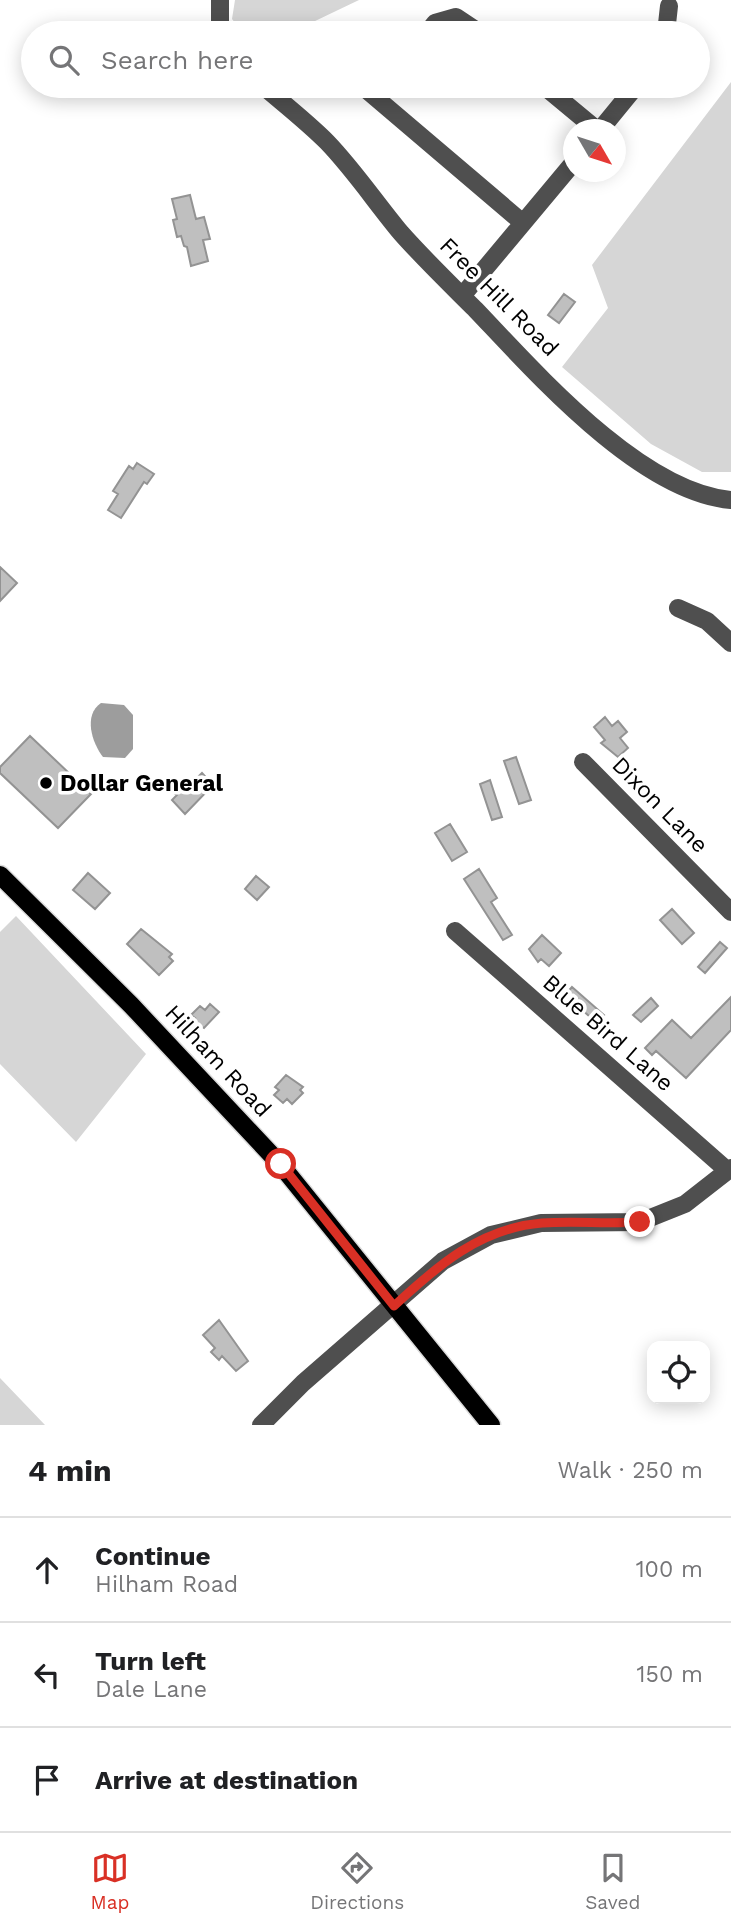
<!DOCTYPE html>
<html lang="en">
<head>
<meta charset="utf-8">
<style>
	body { margin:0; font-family:"Work Sans",sans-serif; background:#f6f6f6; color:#202124 }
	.controls { position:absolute; right:21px; bottom:21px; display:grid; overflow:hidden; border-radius:14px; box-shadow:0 4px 18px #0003 }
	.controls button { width:63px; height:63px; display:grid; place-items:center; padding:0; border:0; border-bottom:2px solid #e0e0e0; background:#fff; color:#202124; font:35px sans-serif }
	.compass { position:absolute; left:563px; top:119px; width:63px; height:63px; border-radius:50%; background:#fff; box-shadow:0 4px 18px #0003; rotate:129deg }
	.stop { position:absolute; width:21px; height:21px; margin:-16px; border:5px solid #d93025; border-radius:50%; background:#fff }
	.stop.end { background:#d93025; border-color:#fff; box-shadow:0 2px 7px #0008 }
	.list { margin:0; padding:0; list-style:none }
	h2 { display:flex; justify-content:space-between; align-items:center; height:91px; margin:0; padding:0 28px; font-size:30px }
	h2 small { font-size:23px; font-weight:400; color:#757577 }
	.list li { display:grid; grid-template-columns:46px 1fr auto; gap:21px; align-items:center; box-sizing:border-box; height:105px; padding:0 28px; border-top:2px solid #e0e0e0 }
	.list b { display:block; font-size:26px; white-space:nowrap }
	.list p { margin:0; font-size:23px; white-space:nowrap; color:#757577 }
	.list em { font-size:23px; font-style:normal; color:#757577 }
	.icon { flex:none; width:38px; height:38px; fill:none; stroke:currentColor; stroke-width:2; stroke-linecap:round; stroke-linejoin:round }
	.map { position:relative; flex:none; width:731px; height:1425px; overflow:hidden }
	.search { position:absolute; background:#fff; box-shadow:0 4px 18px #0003; left:21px; right:21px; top:21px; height:77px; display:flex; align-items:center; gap:18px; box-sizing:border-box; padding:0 24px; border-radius:38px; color:#757577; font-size:26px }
	.sheet { height:406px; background:#fff }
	nav { display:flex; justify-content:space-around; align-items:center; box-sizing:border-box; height:98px; border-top:2px solid #e0e0e0; background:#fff; font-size:19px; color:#757577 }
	nav a { display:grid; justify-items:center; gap:4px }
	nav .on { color:#d93025 }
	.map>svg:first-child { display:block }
</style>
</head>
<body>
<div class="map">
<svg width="731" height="1425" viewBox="0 0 731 1425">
	<rect width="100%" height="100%" fill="#fff"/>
	<path fill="#d6d6d6" d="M235,0H359L290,33H243L232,19Z
		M731,82V472H702L651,444L562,367L608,308L592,265Z
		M16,916L146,1054L76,1142L0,1064V932Z
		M0,1378L45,1425H0Z"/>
	<path fill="#9d9d9d" d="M101,703L124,705L133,715V749L125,758L103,757C92,743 83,715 101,703Z"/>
	<path fill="#bfbfbf" stroke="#939393" stroke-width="2" d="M190,195L196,219L204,217L210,239L203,240L208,261L191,266L187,247L184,246L181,236L177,237L173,220L177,219L172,199Z
		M564,294L575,302L559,323L548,315Z
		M137,463L154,474L147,484L144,482L121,518L108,510L118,494L113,491L129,466L133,469Z
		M0,567L17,583L0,601Z
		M605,717L612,726L618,721L627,732L620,738L628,748L618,757L601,743L605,740L594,727Z
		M30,736L91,794L58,828L0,773V767Z
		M516,757L531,800L519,804L504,761Z
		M202,773L213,785L185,814L172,800L177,795L174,793L183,784L187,788Z
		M490,780L502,817L492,820L480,784Z
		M450,824L467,852L452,861L435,833Z
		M479,869L497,898L491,902L512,935L503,940L464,879Z
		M88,873L110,893L95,909L73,890Z
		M256,876L269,887L257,900L245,889Z
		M672,909L694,933L682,944L660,920Z
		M141,929L172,954L169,957L173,961L159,975L127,944Z
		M542,935L561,953L549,966L541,959L538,962L529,949Z
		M720,942L727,948L705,973L698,967Z
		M572,987L604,1015L597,1023L565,995Z
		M731,997V1030L686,1078L656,1051L652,1055L645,1048L672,1020L691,1038Z
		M651,998L658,1006L641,1022L633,1015Z
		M210,1004L219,1012L204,1028L201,1026L198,1028L191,1022L195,1018L191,1015L200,1006L205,1010Z
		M286,1075L303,1087L300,1090L303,1093L292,1104L287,1099L283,1103L274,1095L279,1090L275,1087Z
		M219,1320L248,1361L236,1371L222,1356L219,1360L211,1352L215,1348L203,1335Z"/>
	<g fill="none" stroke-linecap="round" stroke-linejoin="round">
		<defs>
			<path id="major" d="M0,875L131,1005L280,1164L491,1425"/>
		</defs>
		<use href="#major" stroke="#dbdbdb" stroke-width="21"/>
		<path stroke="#4f4f4f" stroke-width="18" d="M220,33V0
			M427,33L435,23L456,17L480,33
			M666,33L669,6
			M263,86C284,104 307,122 327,142C354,170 376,203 401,233C424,259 450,284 475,309C536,373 640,492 731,500
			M362,86L523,223
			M544,86L597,130
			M600,130L636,86
			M462,296L574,162
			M678,608L707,621L731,643
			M583,762L731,912
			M455,931L728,1171
			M261,1425L303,1383L443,1261L491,1235L541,1223L640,1222L685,1204L731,1168"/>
		<use href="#major" stroke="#000" stroke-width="18"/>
	</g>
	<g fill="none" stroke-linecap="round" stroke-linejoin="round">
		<path stroke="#d93025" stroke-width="9" d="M281,1164L394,1306C437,1266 480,1228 542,1223C574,1221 607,1224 640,1222"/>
	</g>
	<circle fill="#000" stroke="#fff" stroke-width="2.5" cx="46" cy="783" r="7"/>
	<g text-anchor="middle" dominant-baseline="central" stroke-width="7" stroke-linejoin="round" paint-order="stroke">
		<g font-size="23" fill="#000" stroke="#fff">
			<text transform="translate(499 297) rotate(45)">Free Hill Road</text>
			<text transform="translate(660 805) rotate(45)">Dixon Lane</text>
			<text transform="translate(608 1033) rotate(41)">Blue Bird Lane</text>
			<text transform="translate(218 1061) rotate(47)">Hilham Road</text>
		</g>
		<g font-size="23" font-weight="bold" fill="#000" stroke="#fff" text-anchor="start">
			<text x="60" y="783">Dollar General</text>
		</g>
	</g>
</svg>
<div class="controls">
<button><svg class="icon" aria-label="locate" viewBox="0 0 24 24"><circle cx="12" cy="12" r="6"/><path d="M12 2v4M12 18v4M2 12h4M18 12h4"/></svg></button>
</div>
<svg class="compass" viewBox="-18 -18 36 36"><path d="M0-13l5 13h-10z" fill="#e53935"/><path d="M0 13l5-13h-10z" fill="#757577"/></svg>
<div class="stop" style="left:281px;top:1164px"></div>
<div class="stop end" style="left:640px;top:1222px"></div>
<div class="search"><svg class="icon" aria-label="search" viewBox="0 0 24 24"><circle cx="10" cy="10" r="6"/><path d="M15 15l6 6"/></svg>Search here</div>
</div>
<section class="sheet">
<h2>4 min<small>Walk · 250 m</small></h2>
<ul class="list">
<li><svg class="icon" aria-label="ahead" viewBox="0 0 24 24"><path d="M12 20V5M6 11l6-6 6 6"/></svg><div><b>Continue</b><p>Hilham Road</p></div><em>100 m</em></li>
<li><svg class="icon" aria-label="left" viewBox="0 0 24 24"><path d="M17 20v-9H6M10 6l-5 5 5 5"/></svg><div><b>Turn left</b><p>Dale Lane</p></div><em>150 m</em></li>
<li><svg class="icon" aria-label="arrive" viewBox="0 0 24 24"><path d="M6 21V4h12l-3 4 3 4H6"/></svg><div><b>Arrive at destination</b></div></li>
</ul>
</section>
<nav>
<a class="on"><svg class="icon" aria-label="map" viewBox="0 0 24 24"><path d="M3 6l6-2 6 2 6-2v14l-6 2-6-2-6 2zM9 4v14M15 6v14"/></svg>Map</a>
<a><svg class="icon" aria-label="directions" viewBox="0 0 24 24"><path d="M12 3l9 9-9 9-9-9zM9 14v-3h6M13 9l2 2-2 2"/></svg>Directions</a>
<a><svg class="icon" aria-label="saved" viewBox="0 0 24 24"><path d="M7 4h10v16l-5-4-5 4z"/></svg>Saved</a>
</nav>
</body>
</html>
